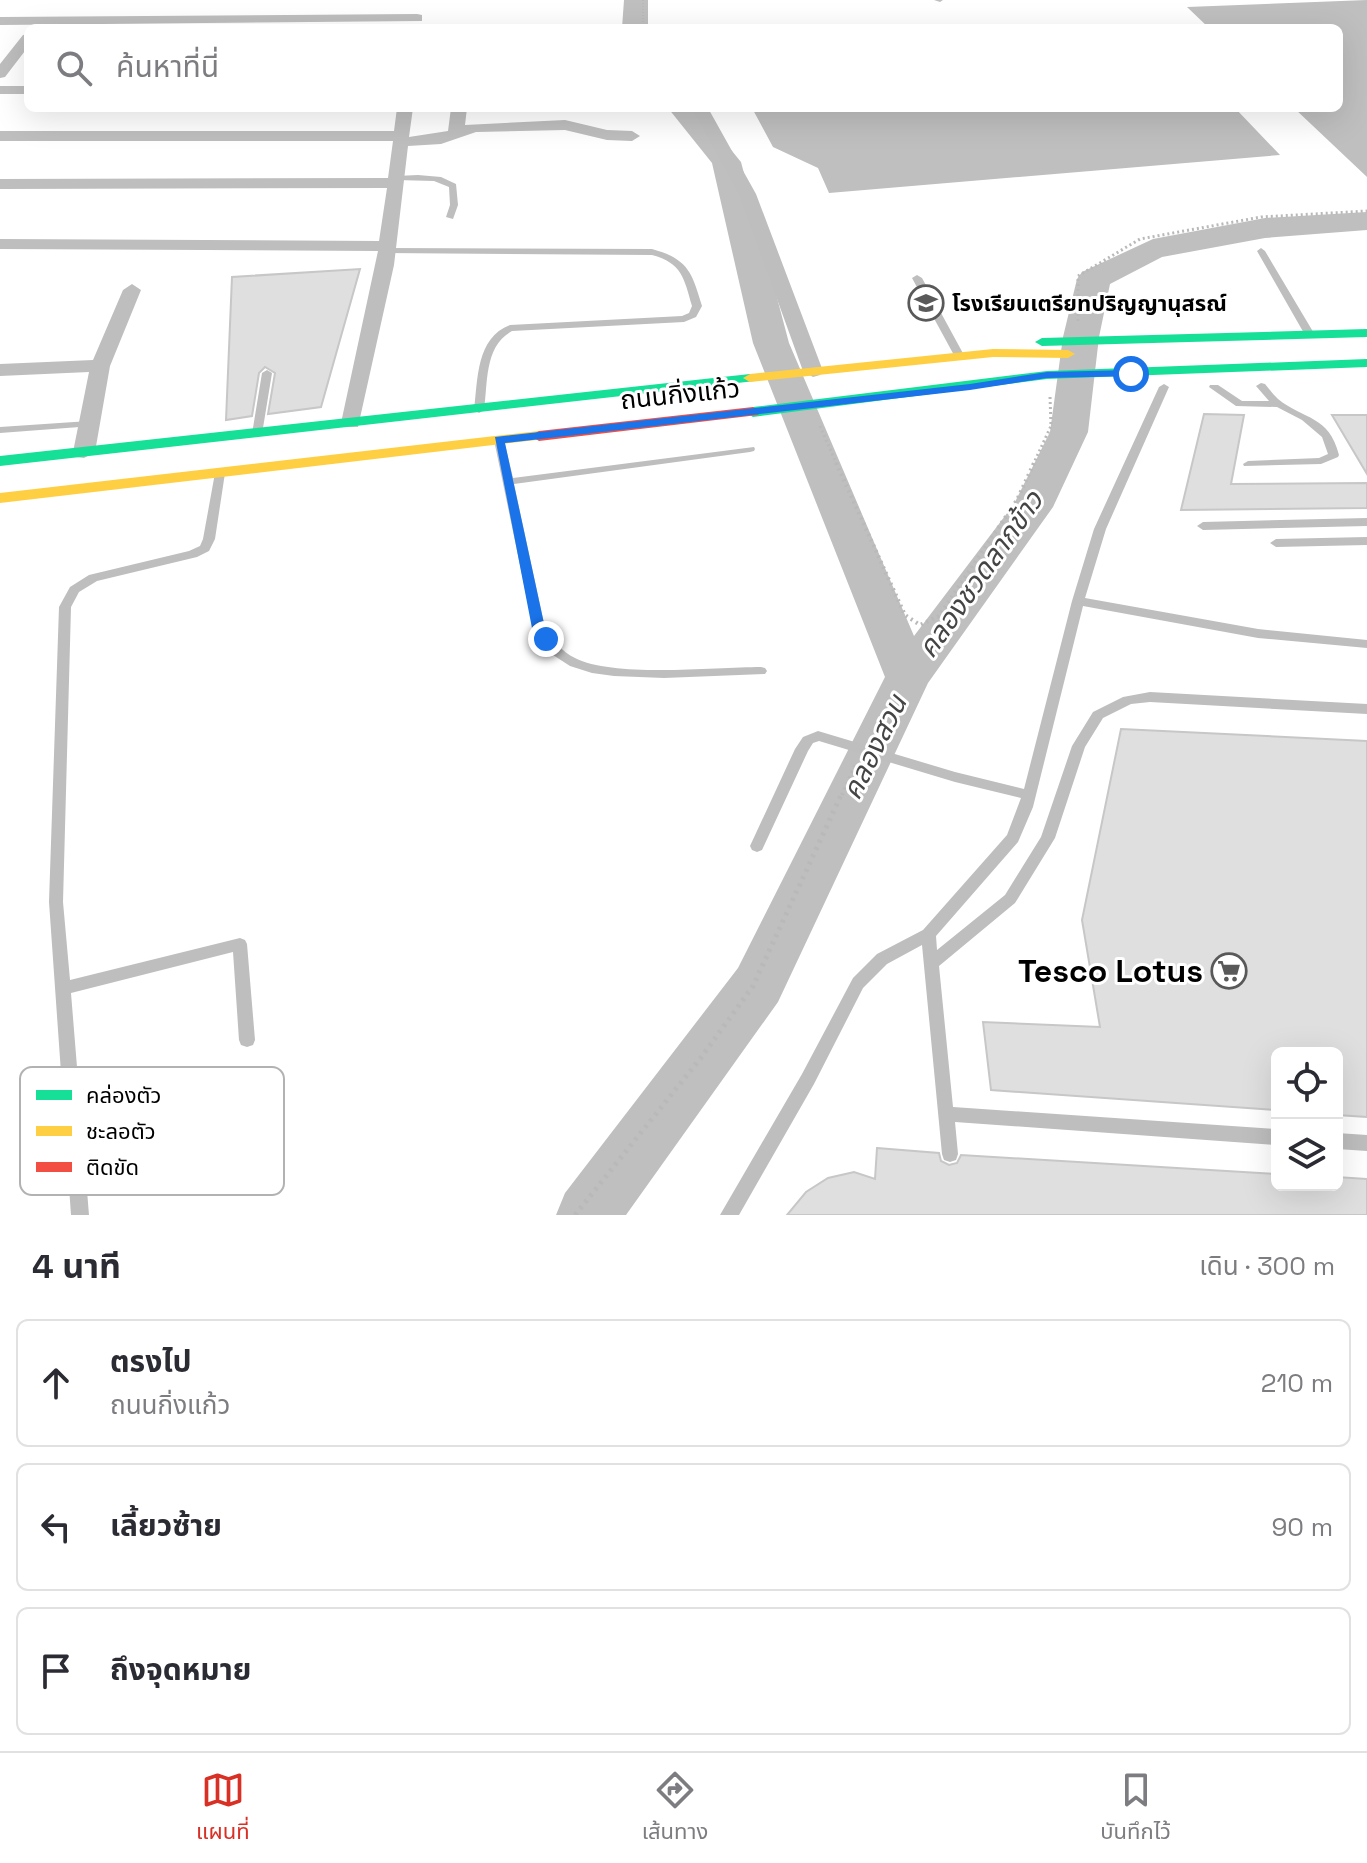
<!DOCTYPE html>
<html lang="th">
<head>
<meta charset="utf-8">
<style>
	body { margin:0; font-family:"Space Grotesk","Noto Sans Thai",sans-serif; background:#f7f7f7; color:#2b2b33 }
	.controls { position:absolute; right:24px; bottom:24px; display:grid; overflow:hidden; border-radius:12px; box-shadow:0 8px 32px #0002 }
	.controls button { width:72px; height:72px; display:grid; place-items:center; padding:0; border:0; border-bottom:2px solid #e1e1e2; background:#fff; color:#2b2b33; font:40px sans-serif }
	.stop { position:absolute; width:24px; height:24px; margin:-18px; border:6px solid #1a73e8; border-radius:50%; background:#fff }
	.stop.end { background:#1a73e8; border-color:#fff; box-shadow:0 2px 8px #0008 }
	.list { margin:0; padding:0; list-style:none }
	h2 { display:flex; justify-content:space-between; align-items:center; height:104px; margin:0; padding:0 32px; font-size:34px }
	h2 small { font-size:26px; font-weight:400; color:#7c7c81 }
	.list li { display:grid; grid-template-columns:52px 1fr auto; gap:24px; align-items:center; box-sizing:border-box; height:128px; margin:0 16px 16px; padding:0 16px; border:2px solid #e1e1e2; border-radius:12px }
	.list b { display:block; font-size:30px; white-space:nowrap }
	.list p { margin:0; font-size:26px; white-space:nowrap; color:#7c7c81 }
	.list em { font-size:26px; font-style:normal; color:#7c7c81 }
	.icon { flex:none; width:44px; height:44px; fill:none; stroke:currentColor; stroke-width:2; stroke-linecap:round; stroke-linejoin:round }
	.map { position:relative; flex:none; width:1367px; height:1215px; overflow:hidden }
	.search { position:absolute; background:#fff; box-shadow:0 8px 32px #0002; left:24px; right:24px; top:24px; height:88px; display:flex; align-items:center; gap:20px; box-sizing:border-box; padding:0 28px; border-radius:12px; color:#7c7c81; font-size:30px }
	.sheet { height:536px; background:#fff }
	nav { display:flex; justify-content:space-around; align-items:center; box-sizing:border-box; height:112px; border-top:2px solid #e1e1e2; background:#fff; font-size:22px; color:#7c7c81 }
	nav a { display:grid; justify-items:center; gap:4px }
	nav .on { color:#d93025 }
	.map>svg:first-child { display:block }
</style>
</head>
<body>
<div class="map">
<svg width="1367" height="1215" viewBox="0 0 1367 1215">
	<rect width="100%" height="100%" fill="#fff"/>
	<path fill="#bfbfbf" d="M1367,0V177L1294,108H1339V28H1209L1187,7Z
		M752,108H1235L1280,155L829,193L818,168L773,147Z"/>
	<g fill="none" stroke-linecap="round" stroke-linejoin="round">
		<path fill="#bfbfbf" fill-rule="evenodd" d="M624,0H648V28H622Z
			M668,108H697L741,162L789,343L914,636L1014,504L1050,432L1063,337L1077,279L1082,272L1153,239L1265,218L1367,212V230L1265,238L1162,257L1110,284L1099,337L1088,432L1053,507L928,683L778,1002L626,1215H556L565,1193L738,968L885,677L753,343L712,163Z"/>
	</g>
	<path fill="#dfdfdf" stroke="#c7c7c7" stroke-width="2" d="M360,269L321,407L268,414L275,373L265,367L259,373L252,416L226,420L232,277Z
		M1204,414L1244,415L1231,484L1367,483V508L1181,510Z
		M1332,415H1367V474Z
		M1121,729L1367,741V1117L1337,1115V1053H1277V1110L991,1090L983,1022L1100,1027L1082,920Z
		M877,1148L939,1153L941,1161L949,1165L957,1163L961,1155L1277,1174V1185H1337V1177L1367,1179V1215H787L806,1192L828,1178L854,1172L875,1179Z"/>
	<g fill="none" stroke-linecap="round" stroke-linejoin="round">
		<path stroke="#b9b9b9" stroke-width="2" stroke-dasharray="1 2" stroke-linecap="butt" d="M643,0V28"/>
		<path stroke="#b9b9b9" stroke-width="3" stroke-dasharray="2 3" stroke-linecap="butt" d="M1078,321V276L1140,239L1261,217L1367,211
			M820,426L837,465
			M1033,465L1051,426L1050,396"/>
		<path stroke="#b9b9b9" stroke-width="4" stroke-dasharray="2 4" stroke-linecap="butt" d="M836,463L905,615L920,625L939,616L1017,500L1034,463
			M842,795L856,764"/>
		<path stroke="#b9b9b9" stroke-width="5" stroke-dasharray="3 5" stroke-linecap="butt" d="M575,1215L703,1055L753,986L842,793"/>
		<path fill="#bebebe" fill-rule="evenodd" d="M934,0H943L940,2Z
			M418,175L441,177L456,184L458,205L453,219L446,217L450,205L449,187L434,181L396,180L392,178L396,176Z
			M387,248L652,249C688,259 692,272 702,306L696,317L684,322L512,331C484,346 488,383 484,410L479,413L474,410C478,379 476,338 510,325L682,316L689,313L692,306C684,278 682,263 652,255L384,253L383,251Z
			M1261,248L1265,251L1315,335L1313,337L1310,338L1305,335L1257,251Z
			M917,275L922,278L965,357L963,359L960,360L955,357L912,278Z
			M267,370L272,373L262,434L257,437L252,434L262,373Z
			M1261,383L1265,384C1269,389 1273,394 1278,399C1304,420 1329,415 1339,455L1338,457L1321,464L1244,466L1243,464L1248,461L1319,458L1328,454L1322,437L1302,420L1277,407L1236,406L1209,387L1210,385H1218L1242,401H1269L1256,386Z
			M1164,384L1169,387L1106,529L1085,598L1258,629L1367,640V648L1258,638L1083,606L1033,807L1018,842L936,936L937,950L1005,895L1041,837L1072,746L1093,712L1123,697L1150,692L1367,704V714L1150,702L1131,704L1103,718L1085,747L1055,838L1015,903L939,966L953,1107L1277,1129V1145L955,1122L958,1154L956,1160L950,1162L944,1160L942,1154L922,945L887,964L863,988L814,1084L739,1215H720L802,1074L853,978L877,954L923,930L1007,835L1021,798L955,782L819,741L813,743L808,751L762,850L757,852L752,850L750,846L795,749L803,737L818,731L955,772L1024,789L1072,601L1094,529L1159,387Z
			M89,421L94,424L93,426L0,433V427Z
			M499,437L504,440L513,478L754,447L755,449L754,451L750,452L514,484L545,628C553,640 562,652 575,658C614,678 715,667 761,667L765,668L767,671L765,674L664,678L614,676L592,673L570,666L553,655L533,628L494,440Z
			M220,470L225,473L215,539L209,551L197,557L97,581L79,592L71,607L63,902L70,980L240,938L245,940L247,944L255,1040L253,1045L247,1047L241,1045L239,1040L233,952L71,993L89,1215H71L49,902L59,607L70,587L89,575L189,551L200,546L203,539L215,473Z
			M1367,518V526L1203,530L1197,526L1203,522Z
			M1367,537V545L1276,547L1270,543L1276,539Z
			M1337,1133L1367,1135V1151L1337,1149Z"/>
		<path fill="#bebebe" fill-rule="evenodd" d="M417,14L422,15V21L0,25V17Z
			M28,34V47L5,77L0,78V64L23,35Z
			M0,86H28V94H0Z
			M397,108H413L409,137L448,131L451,108H467L465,125L565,120L607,130L632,131L640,136L632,141L607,140L565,130L476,132L441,144L408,146L394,265L358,427H344L341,423L378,251L0,249V239L379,241L387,188L0,189V179L388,178L393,141H0V131H394Z
			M692,108H708L756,194L823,371L820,375L813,377L803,371L739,194Z
			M132,284L141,290L110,366L95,452L84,458L76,457L73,452L89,372L0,376V364L93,360L123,290Z"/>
		<path fill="#16e098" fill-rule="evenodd" d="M1367,329V337L1042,346L1035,342L1042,338Z
			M1367,359V367L1047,379L753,417L745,412L753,407L1047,371Z
			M750,374L755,375V381L0,466V456Z"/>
		<path fill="#ffcf43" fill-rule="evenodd" d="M993,349L1068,350L1075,354L1068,358L993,357L750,382L743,378L750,374Z
			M539,431L545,433L547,436L545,439L0,503V493Z"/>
		<path fill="#f24e42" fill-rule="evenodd" d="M753,407L761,412L758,415L539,441L531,436L539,431Z"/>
	</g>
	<path fill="#1a73e8" d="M1131,370L1135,371V376L1047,378L970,390L505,443L545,628L552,639L551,642H541L532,628L495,437L970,384L1047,372Z"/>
	<defs>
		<symbol id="school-ring" viewBox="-11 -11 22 22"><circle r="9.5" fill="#fff" stroke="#595959" stroke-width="1.5"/><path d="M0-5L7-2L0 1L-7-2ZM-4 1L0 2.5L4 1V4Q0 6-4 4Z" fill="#595959"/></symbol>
		<symbol id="supermarket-ring" viewBox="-11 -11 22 22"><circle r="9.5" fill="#fff" stroke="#595959" stroke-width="1.5"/><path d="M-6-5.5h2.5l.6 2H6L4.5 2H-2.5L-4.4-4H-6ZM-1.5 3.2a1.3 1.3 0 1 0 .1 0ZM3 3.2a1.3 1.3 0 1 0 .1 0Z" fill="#595959"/></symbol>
	</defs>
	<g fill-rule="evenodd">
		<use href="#school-ring" x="906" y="283" width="40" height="40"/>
		<use href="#supermarket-ring" x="1209" y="951" width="40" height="40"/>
	</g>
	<g text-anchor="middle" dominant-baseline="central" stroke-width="6" stroke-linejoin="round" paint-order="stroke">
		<g font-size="22" font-weight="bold" fill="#000" stroke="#fff" text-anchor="start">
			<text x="952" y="303">โรงเรียนเตรียทปริญญานุสรณ์</text>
		</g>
		<g font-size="26" fill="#000" stroke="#fff">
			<text transform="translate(680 394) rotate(-6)">ถนนกิ่งแก้ว</text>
		</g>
		<g font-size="28" font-style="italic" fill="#444" stroke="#fff">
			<text transform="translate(980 574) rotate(-55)">คลองชวดลากข้าว</text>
			<text transform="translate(874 747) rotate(-64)">คลองสวน</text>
		</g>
		<g font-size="32" font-weight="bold" fill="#000" stroke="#fff" text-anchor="end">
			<text x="1203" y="971">Tesco Lotus</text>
		</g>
	</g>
	<rect x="20" y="1067" width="264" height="128" rx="12" fill="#fff" stroke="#b2b2b2" stroke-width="2"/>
	<rect x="36" y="1090" width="36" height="10" fill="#16e098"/>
	<rect x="36" y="1126" width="36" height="10" fill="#ffcf43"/>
	<rect x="36" y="1162" width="36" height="10" fill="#f24e42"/>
	<g font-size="22" fill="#000">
		<text x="86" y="1103">คล่องตัว</text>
		<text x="86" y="1139">ชะลอตัว</text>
		<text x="86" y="1175">ติดขัด</text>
	</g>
</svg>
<div class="controls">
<button><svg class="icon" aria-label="locate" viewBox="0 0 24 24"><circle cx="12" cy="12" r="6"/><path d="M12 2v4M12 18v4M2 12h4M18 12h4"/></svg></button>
<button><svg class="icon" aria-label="layers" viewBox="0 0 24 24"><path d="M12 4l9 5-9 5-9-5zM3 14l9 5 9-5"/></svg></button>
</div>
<div class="stop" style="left:1131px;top:374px"></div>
<div class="stop end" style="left:546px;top:639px"></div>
<div class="search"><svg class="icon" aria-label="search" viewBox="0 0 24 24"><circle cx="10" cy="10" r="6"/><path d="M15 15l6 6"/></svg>ค้นหาที่นี่</div>
</div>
<section class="sheet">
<h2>4 นาที<small>เดิน · 300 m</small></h2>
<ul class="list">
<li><svg class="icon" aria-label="ahead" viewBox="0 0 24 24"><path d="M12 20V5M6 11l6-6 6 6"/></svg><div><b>ตรงไป</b><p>ถนนกิ่งแก้ว</p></div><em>210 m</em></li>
<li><svg class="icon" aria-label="left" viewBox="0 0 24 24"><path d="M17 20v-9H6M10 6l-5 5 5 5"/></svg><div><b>เลี้ยวซ้าย</b></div><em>90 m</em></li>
<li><svg class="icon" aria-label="arrive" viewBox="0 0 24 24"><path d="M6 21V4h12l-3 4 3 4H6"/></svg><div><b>ถึงจุดหมาย</b></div></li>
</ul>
</section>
<nav>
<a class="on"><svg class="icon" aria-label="map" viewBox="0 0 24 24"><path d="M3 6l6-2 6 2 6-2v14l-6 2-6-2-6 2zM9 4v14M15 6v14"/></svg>แผนที่</a>
<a><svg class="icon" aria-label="directions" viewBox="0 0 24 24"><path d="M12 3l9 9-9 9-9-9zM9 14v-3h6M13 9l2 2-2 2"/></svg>เส้นทาง</a>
<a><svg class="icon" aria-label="saved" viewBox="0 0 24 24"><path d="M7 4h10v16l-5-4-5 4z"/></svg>บันทึกไว้</a>
</nav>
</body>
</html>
